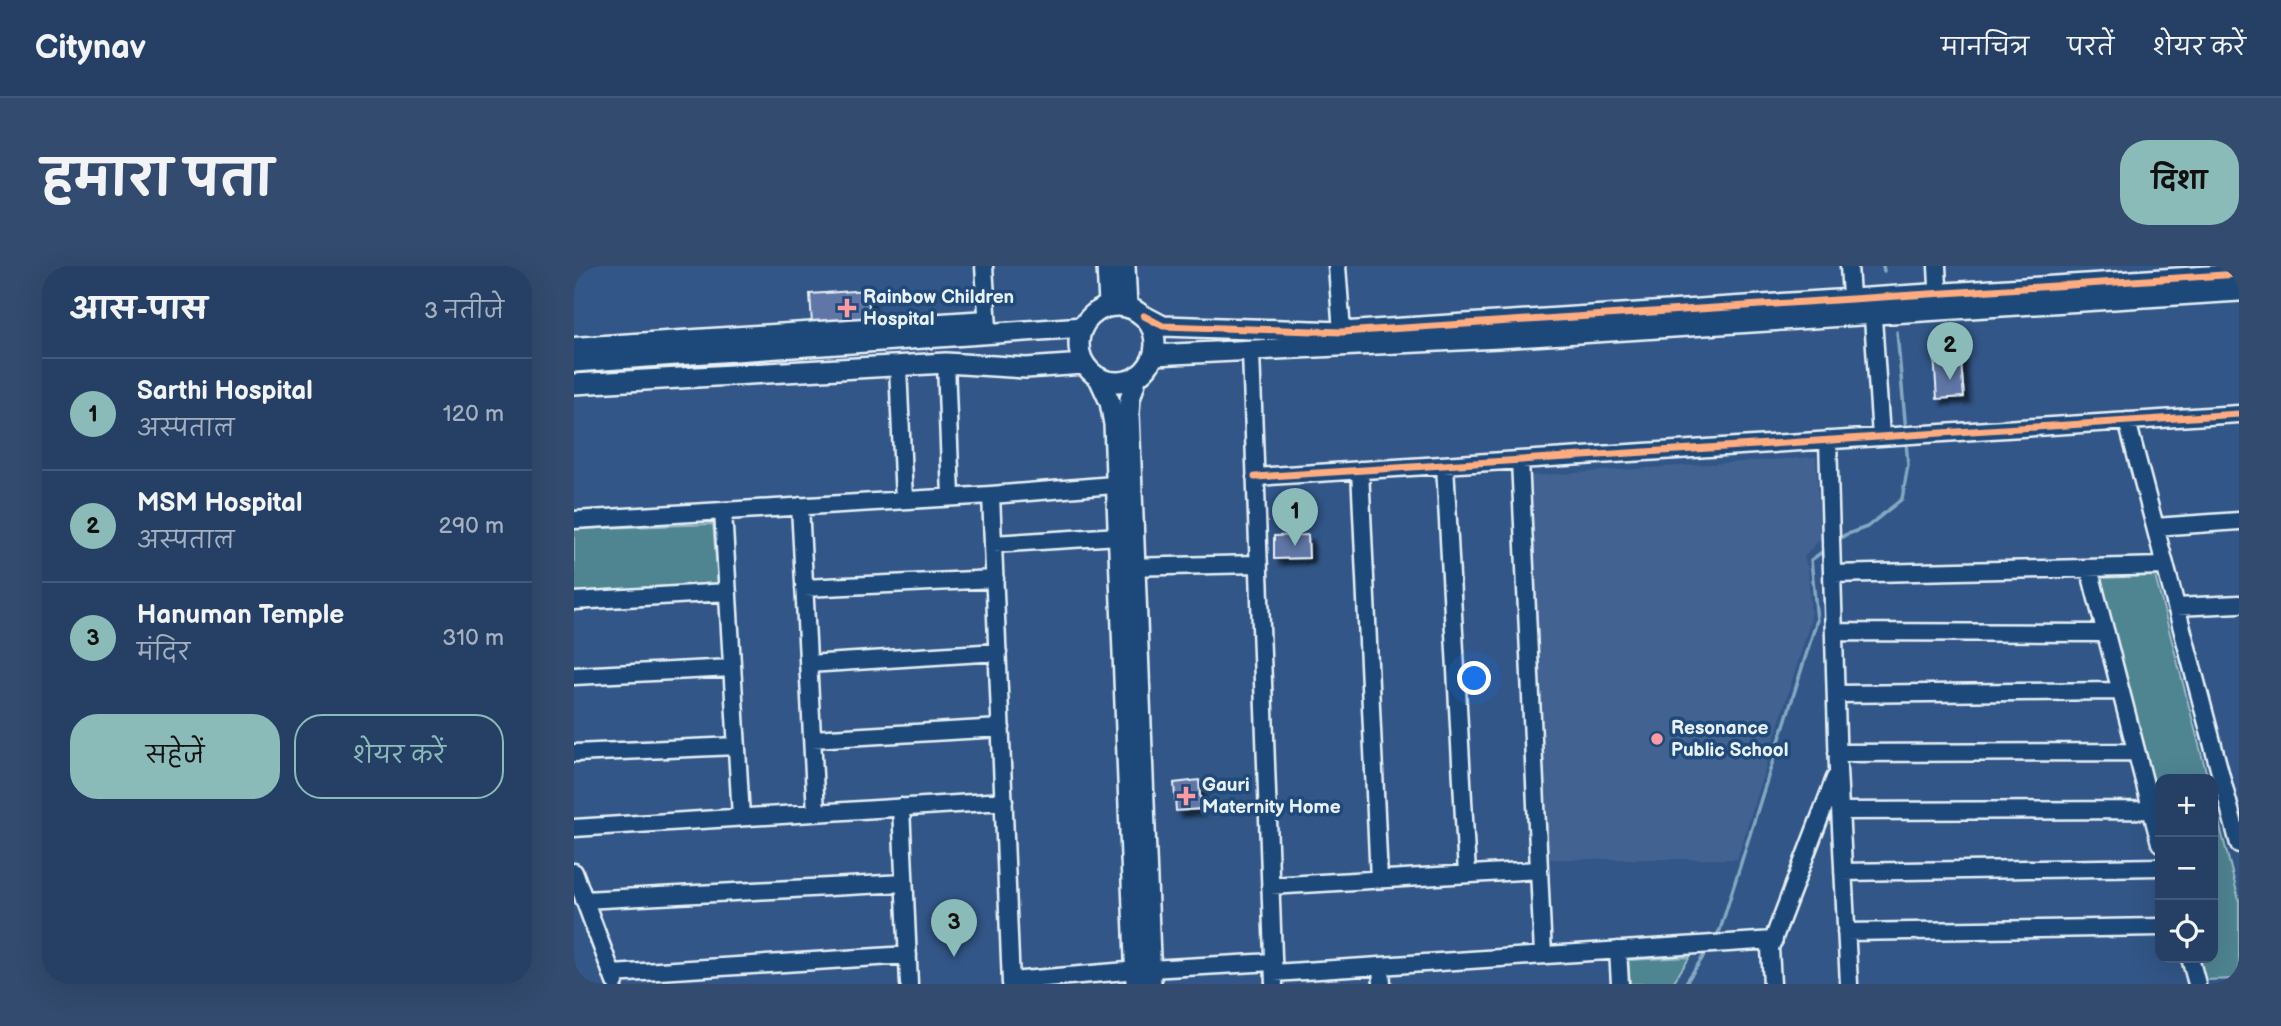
<!DOCTYPE html>
<html lang="hi">
<head>
<meta charset="utf-8">
<style>
	body { margin:0; font-family:"Balsamiq Sans","Playpen Sans Deva",sans-serif; background:#324b6e; color:#f1f3f6 }
	.controls { position:absolute; right:21px; bottom:21px; display:grid; overflow:hidden; border-radius:14px; box-shadow:0 7px 28px #0002 }
	.controls button { width:63px; height:63px; display:grid; place-items:center; padding:0; border:0; border-bottom:2px solid #425979; background:#264065; color:#f1f3f6; font:35px sans-serif }
	.you { position:absolute; left:901px; top:413px; width:24px; height:24px; margin:-18px; border:5px solid #fff; border-radius:50%; background:#1a73e8; box-shadow:0 0 0 10px #1a73e833 }
	.badge { display:grid; place-items:center; width:46px; height:46px; border-radius:50%; background:#8bbbb9; color:#111; font-size:23px; font-weight:700 }
	.pin { position:absolute; translate:-50% -58px; filter:drop-shadow(0 2px 4px #0008) }
	.pin::after { content:''; position:absolute; top:37px; width:24px; height:21px; background:inherit; clip-path:polygon(0 0,100% 0,50% 100%) }
	.list { margin:0; padding:0; list-style:none }
	h2 { display:flex; justify-content:space-between; align-items:center; height:91px; margin:0; padding:0 28px; font-size:30px }
	h2 small { font-size:23px; font-weight:400; color:#a4afbf }
	.list li { display:grid; grid-template-columns:46px 1fr auto; gap:21px; align-items:center; box-sizing:border-box; height:112px; padding:0 28px; border-top:2px solid #425979 }
	.list b { display:block; font-size:26px; white-space:nowrap }
	.list p { margin:0; font-size:23px; white-space:nowrap; color:#a4afbf }
	.list em { font-size:23px; font-style:normal; color:#a4afbf }
	.actions { display:flex; gap:14px; padding:21px 28px }
	.actions a { flex:1; padding:16px 0; border:2px solid #8bbbb9; border-radius:28px; text-align:center; font-size:24px; color:#8bbbb9 }
	.actions .main { background:#8bbbb9; color:#111 }
	.icon { flex:none; width:38px; height:38px; fill:none; stroke:currentColor; stroke-width:2; stroke-linecap:round; stroke-linejoin:round }
	.map { position:relative; flex:none; width:1665px; height:718px; overflow:hidden; border-radius:28px }
	header { display:flex; align-items:center; gap:42px; box-sizing:border-box; height:98px; padding:0 35px; background:#264065; border-bottom:2px solid #425979 }
	header strong { font-size:33px }
	nav { display:flex; gap:38px; margin-inline-start:auto; font-size:24px }
	.intro { display:flex; align-items:center; justify-content:space-between; box-sizing:border-box; height:168px; padding:0 42px }
	h1 { margin:0; font-size:49px }
	.button { padding:18px 32px; border-radius:28px; background:#8bbbb9; color:#111; font-size:24px; font-weight:700 }
	main { display:flex; gap:42px; padding:0 42px }
	aside { flex:1; background:#264065; border-radius:28px; box-shadow:0 7px 28px #0002 }
	.map>svg:first-child { display:block }
</style>
</head>
<body>
<header>
<strong>Citynav</strong>
<nav><a>मानचित्र</a><a>परतें</a><a>शेयर करें</a></nav>
</header>
<div class="intro"><h1>हमारा पता</h1><a class="button">दिशा</a></div>
<main>
<aside>
<h2>आस-पास<small>3 नतीजे</small></h2>
<ul class="list">
<li><span class="badge">1</span><div><b>Sarthi Hospital</b><p>अस्पताल</p></div><em>120 m</em></li>
<li><span class="badge">2</span><div><b>MSM Hospital</b><p>अस्पताल</p></div><em>290 m</em></li>
<li><span class="badge">3</span><div><b>Hanuman Temple</b><p>मंदिर</p></div><em>310 m</em></li>
</ul>
<div class="actions"><a class="main">सहेजें</a><a>शेयर करें</a></div>
</aside>
<div class="map">
<svg width="1665" height="718" viewBox="0 0 1665 718">
	<defs>
		<filter id="shadow"><feDropShadow dx="5.5" dy="5.5" stdDeviation="2" flood-color="#0009"/></filter>
	</defs>
	<rect width="100%" height="100%" fill="#325687"/>
	<filter id="ink" filterUnits="userSpaceOnUse"><feTurbulence type="fractalNoise" baseFrequency=".0143" numOctaves="2"/><feDisplacementMap in="SourceGraphic" scale="14" xChannelSelector="R" yChannelSelector="G"/><feConvolveMatrix kernelMatrix="1 2 1 2 8 2 1 2 1" color-interpolation-filters="sRGB"/></filter>
	<g filter="url(#ink)">
		<path fill="#436392" d="M1242,191L1246,273L1230,291L1234,303L1237,353L1163,593H971L956,210Z"/>
		<path fill="#4f8491" stroke="#9cbac4" stroke-width="2" d="M139,258L144,317L0,326V263Z
			M1581,310L1634,513H1586V543L1526,312Z
			M1639,533L1665,634V713L1631,714L1625,692H1639Z
			M1116,691L1098,718H1056L1054,694Z"/>
		<g fill="none" stroke-linecap="round" stroke-linejoin="round">
			<path stroke="#84a8c1" stroke-width="3.5" d="M1309,0L1310,5
				M1323,66L1332,165
				M1263,275L1271,269L1293,261L1328,233L1334,199L1332,176
				M1141,672L1146,664L1243,354L1237,294L1251,284
				M1111,718L1133,685"/>
		</g>
		<path fill="#6176a6" stroke="#e8f1f8" stroke-width="2" filter="url(#shadow)" d="M294,24L296,54L238,58L236,28Z
			M1386,86L1390,131L1363,133L1360,88Z
			M734,269L735,292L700,293V270Z
			M625,514L627,543L602,545L600,517Z"/>
		<g fill="none" stroke-linecap="round" stroke-linejoin="round">
			<defs>
				<path id="minor" d="M410,0L414,62
					M763,0L768,66
					M1275,0L1278,45
					M1363,0L1365,40
					M1298,37L1307,171
					M0,80L413,53
					M677,86L700,718
					M372,97L377,231
					M324,101L330,234
					M1553,155L1665,578
					M1254,174L1264,503L1275,718
					M946,194L969,689
					M871,199L893,608
					M786,204L805,613
					M681,211L1665,148
					M417,229L437,718
					M226,240L242,547
					M149,245L167,551
					M0,254L417,229L552,218
					M1581,261L1665,255
					M419,278L545,270
					M549,301L685,298
					M1515,302L1586,577
					M1258,308L1591,300
					M230,322L421,313
					M0,335L154,326
					M1602,341L1665,338
					M1260,366L1532,367
					M234,398L424,386
					M0,410L158,402
					M1262,428L1547,425
					M238,473L427,462
					M0,487L163,480
					M1263,487L1562,486
					M327,541L335,718
					M1266,545L1578,544
					M0,562L430,535
					M0,606L41,716
					M1269,606L1586,601
					M696,620L965,604
					M10,634L330,617
					M1272,666L1586,661
					M1044,684L1046,718
					M1616,692L1623,718
					M807,700L808,718
					M700,707L1200,674
					M38,708L334,689
					M437,715L576,703L699,696
					M1198,718L1196,682L1261,512"/>
				<path id="tertiary" d="M551,0L553,41
					M505 78a38 38 0 1 1 76 0a38 38 0 1 1-76 0Z
					M529,42L535,38L533,0
					M570,50L589,60L768,66L1665,8
					M580,89L925,72L1665,25
					M0,96L509,61
					M563,110L556,133L555,147L577,718
					M525,112L536,136L540,158L562,718
					M0,118L372,97L452,102L510,98"/>
			</defs>
			<use href="#minor" stroke="#e8f1f8" stroke-width="21"/>
			<use href="#tertiary" stroke="#e8f1f8" stroke-width="24"/>
			<use href="#minor" stroke="#1f4a7a" stroke-width="16"/>
			<use href="#tertiary" stroke="#1f4a7a" stroke-width="19"/>
			<defs>
				<path id="cycleway" d="M570,50L589,60L768,66L1665,8
					M681,211L1665,148"/>
			</defs>
			<use href="#cycleway" stroke="#1f4a7a" stroke-width="11"/>
			<use href="#cycleway" stroke="#ffac80" stroke-width="7"/>
		</g>
	</g>
	<g fill="#ff9aa2" stroke="#1f4a7a" stroke-width="2.5">
		<path d="M269.5 31.5h7v7h7v7h-7v7h-7v-7h-7v-7h7z"/>
		<circle cx="1083" cy="473" r="7"/>
		<path d="M608.5 519.5h7v7h7v7h-7v7h-7v-7h-7v-7h7z"/>
	</g>
	<g text-anchor="middle" dominant-baseline="central" stroke-width="7" stroke-linejoin="round" paint-order="stroke">
		<g font-size="19" font-weight="bold" fill="#e8f1f8" stroke="#1f4a7a" text-anchor="start">
			<text x="289" y="31">Rainbow Children<tspan x="289" dy="22">Hospital</tspan></text>
			<text x="1097" y="462">Resonance<tspan x="1097" dy="22">Public School</tspan></text>
			<text x="628" y="519">Gauri<tspan x="628" dy="22">Maternity Home</tspan></text>
		</g>
	</g>
</svg>
<div class="controls">
<button>+</button>
<button>−</button>
<button><svg class="icon" aria-label="locate" viewBox="0 0 24 24"><circle cx="12" cy="12" r="6"/><path d="M12 2v4M12 18v4M2 12h4M18 12h4"/></svg></button>
</div>
<div class="you"></div>
<div class="pin badge" style="left:721px;top:280px">1</div>
<div class="pin badge" style="left:1376px;top:114px">2</div>
<div class="pin badge" style="left:380px;top:691px">3</div>
</div>
</main>
</body>
</html>
